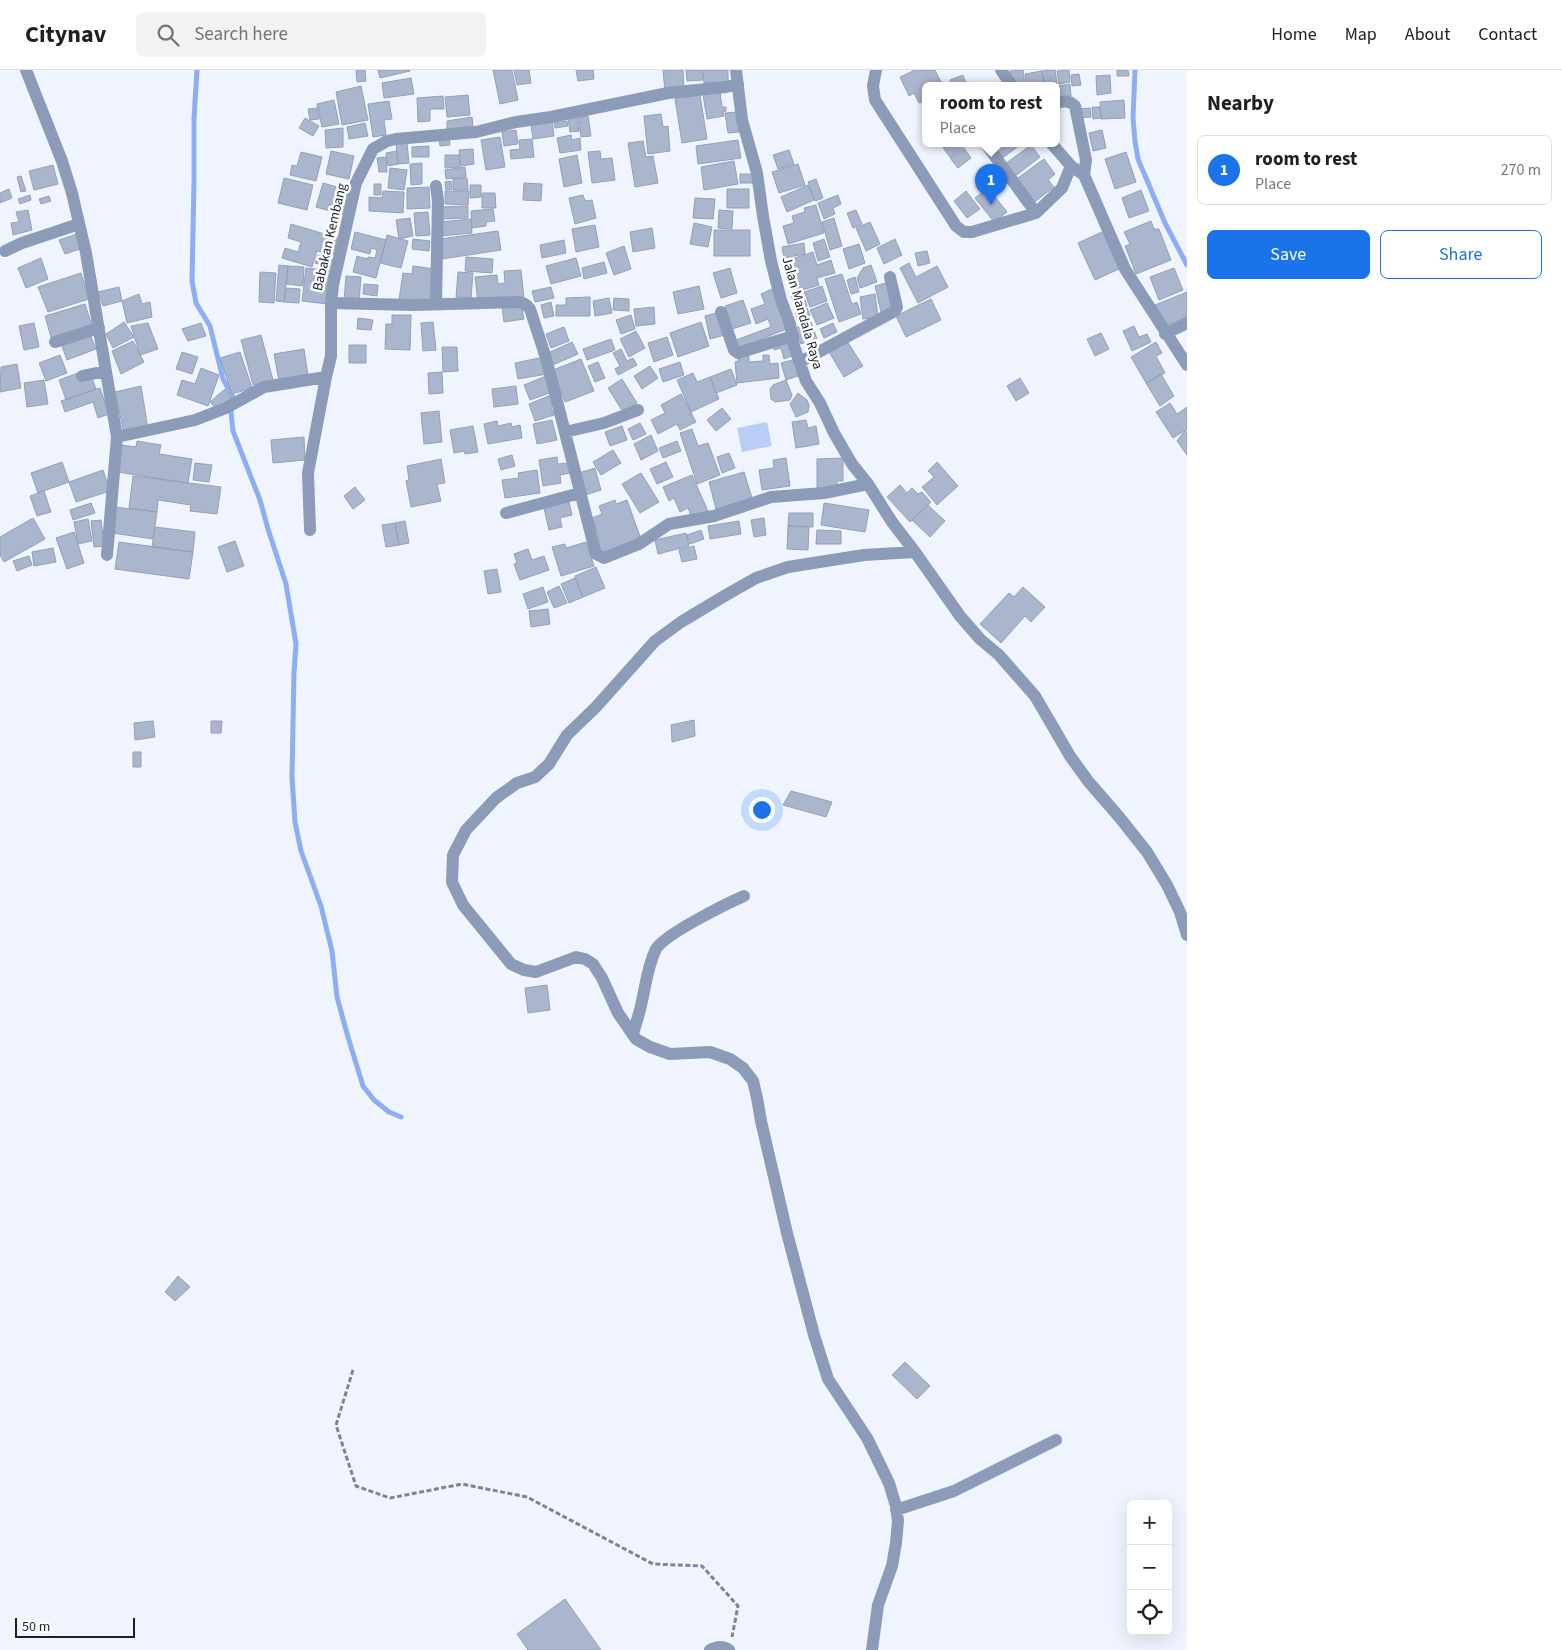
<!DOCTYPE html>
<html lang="en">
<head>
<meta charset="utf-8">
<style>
	body { margin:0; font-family:"Source Sans 3",sans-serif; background:#f2f2f2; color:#202124 }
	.controls { position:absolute; right:15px; bottom:15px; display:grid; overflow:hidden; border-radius:8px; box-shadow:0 5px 20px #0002 }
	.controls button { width:45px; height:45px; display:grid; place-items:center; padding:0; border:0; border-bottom:1px solid #e0e0e0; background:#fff; color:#202124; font:25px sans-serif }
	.scale { position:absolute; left:15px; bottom:12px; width:120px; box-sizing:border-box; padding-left:5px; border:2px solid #1c2029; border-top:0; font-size:14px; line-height:18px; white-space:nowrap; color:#1c2029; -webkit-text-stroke:4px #fff; paint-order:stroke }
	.you { position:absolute; left:761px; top:739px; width:18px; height:18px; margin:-12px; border:4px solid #fff; border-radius:50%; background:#1a73e8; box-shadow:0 0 0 8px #1a73e833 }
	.badge { display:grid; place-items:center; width:32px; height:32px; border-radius:50%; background:#1a73e8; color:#fff; font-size:16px; font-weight:700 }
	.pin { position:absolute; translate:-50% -41px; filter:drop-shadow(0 1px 2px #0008) }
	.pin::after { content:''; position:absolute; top:26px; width:18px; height:15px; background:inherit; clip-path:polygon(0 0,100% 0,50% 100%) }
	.popup { position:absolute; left:922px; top:12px; width:138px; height:65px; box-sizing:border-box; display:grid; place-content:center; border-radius:8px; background:#fff; filter:drop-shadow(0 1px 4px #0005); font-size:16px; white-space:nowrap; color:#757577 }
	.popup b { font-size:19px; color:#202124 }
	.popup::after { content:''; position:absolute; left:50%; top:100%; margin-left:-10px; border:10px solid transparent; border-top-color:#fff }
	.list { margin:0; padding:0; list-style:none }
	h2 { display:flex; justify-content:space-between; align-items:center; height:65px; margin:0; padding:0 20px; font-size:21px }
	h2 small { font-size:16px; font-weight:400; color:#757577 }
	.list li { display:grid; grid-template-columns:32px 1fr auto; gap:15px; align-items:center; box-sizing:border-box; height:70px; margin:0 10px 10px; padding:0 10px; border:1px solid #e0e0e0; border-radius:8px }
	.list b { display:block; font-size:19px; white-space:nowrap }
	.list p { margin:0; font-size:16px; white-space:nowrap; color:#757577 }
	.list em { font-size:16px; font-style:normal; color:#757577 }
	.actions { display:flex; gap:10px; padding:15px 20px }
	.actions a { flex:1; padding:11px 0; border:1px solid #1a73e8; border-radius:8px; text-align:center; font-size:18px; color:#1a73e8 }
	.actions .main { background:#1a73e8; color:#fff }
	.icon { flex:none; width:28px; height:28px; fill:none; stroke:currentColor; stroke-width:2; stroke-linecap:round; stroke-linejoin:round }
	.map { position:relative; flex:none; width:1187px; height:1580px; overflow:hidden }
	header { display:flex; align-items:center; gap:30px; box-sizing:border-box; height:70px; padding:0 25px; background:#fff; border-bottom:1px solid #e0e0e0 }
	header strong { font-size:24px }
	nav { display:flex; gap:28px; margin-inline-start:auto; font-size:18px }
	.search { width:350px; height:45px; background:#f2f2f2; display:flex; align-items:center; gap:12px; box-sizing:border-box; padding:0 18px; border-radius:8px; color:#757577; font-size:19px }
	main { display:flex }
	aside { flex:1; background:#fff }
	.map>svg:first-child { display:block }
</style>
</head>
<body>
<header>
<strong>Citynav</strong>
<div class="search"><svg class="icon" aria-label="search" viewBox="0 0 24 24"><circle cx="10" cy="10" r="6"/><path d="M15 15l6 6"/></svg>Search here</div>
<nav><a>Home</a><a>Map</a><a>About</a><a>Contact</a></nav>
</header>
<main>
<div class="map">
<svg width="1187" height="1580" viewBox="0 0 1187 1580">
	<rect width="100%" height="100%" fill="#eff4ff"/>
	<path fill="#b9cdf6" d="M767,352L772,376L742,382L737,358Z"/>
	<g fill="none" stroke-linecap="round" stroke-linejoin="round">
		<path stroke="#8daef2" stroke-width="5" d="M197,0L194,49V111L192,211L196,233L210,256L223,309L234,329L231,342L233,361L260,430L268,459L286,514L296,574L294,602L292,707L295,752L301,781L321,836L332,881L337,927L348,967L363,1016L374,1030L389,1042L401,1047
			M1135,0L1133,48L1135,71L1138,89L1165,153L1187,195"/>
	</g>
	<path fill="#a9b6ce" stroke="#94a0b8" d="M356,0H365L366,11L357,12Z
		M378,0H410V1L380,8Z
		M493,0H512L518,30L500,34Z
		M514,0H529L531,13L517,15Z
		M576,0H593L594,9L578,11Z
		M663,0H683L684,19L665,21Z
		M686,0H702L703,10L687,11Z
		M703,0H728V12L704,13Z
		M915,0H935L943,16H926V30L919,33L914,23L909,26L900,7Z
		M1023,0L1025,15L1013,16L1010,1Z
		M1055,0L1059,26H1056V16H1045L1042,1Z
		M1069,0L1070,12L1059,14L1057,1Z
		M1117,0H1128L1129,6H1117Z
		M1042,1L1045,16H1027L1025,4Z
		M1079,4L1081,15L1072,16L1071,5Z
		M963,5L967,16H952L950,10Z
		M1110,5L1111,23L1097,25L1096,6Z
		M411,8L414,24L384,28L382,13Z
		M1070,14L1071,26L1060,27L1059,16Z
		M361,16L368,50L342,55L336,22Z
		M720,22L722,37H726V41L723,42L724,46L707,49L703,25Z
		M468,25L470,45L447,47L445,27Z
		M700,25L707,69L682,73L675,29Z
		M443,26L444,39H430V51L418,52L417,28Z
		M334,30L339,54L322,57L317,34Z
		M1124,30L1125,48L1101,49L1100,32Z
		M389,31L392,49L384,50L386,65L373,67L368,34Z
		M1092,37H1100L1101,48L1093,49Z
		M317,38L319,49L310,50L308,39Z
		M1090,38L1091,47L1079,48V39Z
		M737,42L739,62L728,63L725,43Z
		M661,44L663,57L668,56L670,81L648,84L644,46Z
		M576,46L579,61L570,62L568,48Z
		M588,46L591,66L581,67L578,48Z
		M472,47L473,56L447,59V51Z
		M305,48L319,56L313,66L299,58Z
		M552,51L554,66L533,69L531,54Z
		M567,51L568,56L555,58L554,53Z
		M365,53L368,66L349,69L347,57Z
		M343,58V77L326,78L325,60Z
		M516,60L518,74L504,76L502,62Z
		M1102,60L1106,78L1093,81L1089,63Z
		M571,65L572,70L580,68L581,80L560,83L557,68Z
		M449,66L450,75L440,76L439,67Z
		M500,67L505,97L486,100L481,70Z
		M532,69L534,87L511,89L510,80L520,79L519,70Z
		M738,70L741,88L698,94L696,76Z
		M643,71L646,87L653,86L658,113L635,117L628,73Z
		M407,73L409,93L398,94L396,74Z
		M949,74H961L963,77L950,87L943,78Z
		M988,74H1021L1000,90Z
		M1031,75L1040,87L1014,107L1005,94Z
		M429,76V87H412V77Z
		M964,78L971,88L958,98L950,88Z
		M473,79L474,94L461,96L459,80Z
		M789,80L794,94L778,99L773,85Z
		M331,81L354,86L349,109L326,104Z
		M397,81L398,94L388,96L386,83Z
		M600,81L601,89L612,88L615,110L592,113L588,82Z
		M301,82L322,87L316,111L290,105L292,95L297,96Z
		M1126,82L1136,112L1115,119L1105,89Z
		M445,85H459L460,97L445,98Z
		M577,85L582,113L564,117L559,89Z
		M386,87L387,102H379L377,88Z
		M1044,89L1055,104L1048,110L1054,117L1032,134L1015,110Z
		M734,91L738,114L704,120L701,97Z
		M422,93V114L411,115L410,94Z
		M798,94L805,115L779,123L772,102Z
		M53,95L58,114L34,120L29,101Z
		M465,97L466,107L446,109L445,100Z
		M390,98L407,100L404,120L388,118Z
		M740,104H755L756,113H740Z
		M21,106L26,121L21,122L17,107Z
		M284,108L313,115L307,140L278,133Z
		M467,108L468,120H453V109Z
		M816,109L823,128L815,131L808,112Z
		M451,111L452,119L446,120L445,112Z
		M323,113L351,121L344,145L316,137Z
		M524,113L542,114L541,131L523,130Z
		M374,114H381V125H374Z
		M470,115H481V127L470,128Z
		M808,115L814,130L787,142L781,127Z
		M429,117L430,138L407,139V118Z
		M988,118L1007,142L994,152L975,128Z
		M9,119L12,128L0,133V123Z
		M727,119H749V138H727Z
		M1141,120L1149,141L1129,148L1122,128Z
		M383,121L404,122L403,143L369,141V127L382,128Z
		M445,121H469L468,135L445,134Z
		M966,121L980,139L967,148L954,131Z
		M482,123H495L496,138H482Z
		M30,125L31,130L20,134L18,129Z
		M583,125L585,131L592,130L596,148L575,154L569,128Z
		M838,125L841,134L833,138L835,144L824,149L818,133Z
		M49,126L51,131L41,134L39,129Z
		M695,128L715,129L713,149L693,148Z
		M816,135L824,163L788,174L783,156L794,153L792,146L805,142L804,138Z
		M468,136V148L442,149L441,137Z
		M493,139L495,151L486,152V156L472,158L471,141Z
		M28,140L32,160L13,165L11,153L19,152L16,142Z
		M719,140L733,141L732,159L718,158Z
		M856,140L862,154L853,158L847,143Z
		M428,142L430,165L416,166L414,143Z
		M410,148L413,166L399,169L396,150Z
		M834,148L842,176L830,180L822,152Z
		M471,149L472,163L441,166L440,152Z
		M1151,151L1154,159H1159L1171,190L1136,204L1125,176L1130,174L1124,162Z
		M870,152L880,174L866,181L856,158Z
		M694,153L712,157L708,177L690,174Z
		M291,154L338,168L333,185L317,181L312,197L282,188L285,178L298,182L301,172L288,168Z
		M595,155L599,177L576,182L572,159Z
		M652,158L655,178L633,182L630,162Z
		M714,160H750V186H714Z
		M498,161L501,180L442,189L440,169Z
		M1104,161L1121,198L1095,210L1078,173Z
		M355,162L386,170L376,208L353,202L357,186L367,189L368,187L375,188L377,180L371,178L370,184L351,179Z
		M77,164L80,179L65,184L59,170Z
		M387,165L408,171L401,198L380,193Z
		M413,169L430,171L429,181L412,179Z
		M824,169L830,187L818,191L813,173Z
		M895,169L902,185L884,194L877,178Z
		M564,170L566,183L542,188L540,175Z
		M804,173L805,184L784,188L782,177Z
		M859,174L865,193L849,199L843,179Z
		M624,176L631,199L614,205L606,183Z
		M927,181L930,193L918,196L915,183Z
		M813,182L817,195L831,190L835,203L817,208L819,215L793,223L783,192Z
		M318,185L335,191L332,199L315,193Z
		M466,187L493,189L492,203L465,201Z
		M41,188L48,209L26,218L18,198Z
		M576,188L581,206L551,214L546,196Z
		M604,192L607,203L584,209L582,198Z
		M909,193L916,207L937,196L948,217L918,233L900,198Z
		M279,195L288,196L284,232L276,231Z
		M871,195L877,212L860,218L857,208L863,198Z
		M288,196L304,197L303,216L286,214Z
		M413,196L435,199L430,234L399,230L403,203L412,204Z
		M306,198L332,201L327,234L302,231Z
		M730,198L737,223L721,228L713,203Z
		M1174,198L1183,220L1159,230L1150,207Z
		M521,200L524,228L478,233L475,207L497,205L498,214L505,213L504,201Z
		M260,202L276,203L274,233L259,232Z
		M458,202L473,203L471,228L456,227Z
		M81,203L89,229L48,242L38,217Z
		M842,204L852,234L857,232L861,244L839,252L825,209Z
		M346,206L361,207L359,233L344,231Z
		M855,207L859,222L851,224L847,210Z
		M889,212L895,238L881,242L875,216Z
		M364,214L378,215L377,226L363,224Z
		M699,216L704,239L678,244L673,222Z
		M822,216L827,231L810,237L804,222Z
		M119,217L122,231L103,236L98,222Z
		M551,217L554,228L535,232L532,221Z
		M286,218L300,219L299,233L284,232Z
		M774,218L789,258L739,278L736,270L771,257L768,249L756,254L751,239L765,234L761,224Z
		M802,222L807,236L796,240L791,226Z
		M1187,222V247L1164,257L1155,235Z
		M139,224L142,234L150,232L152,247L127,253L122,231Z
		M875,224L878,247L863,249L860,227Z
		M590,227V246H556V235H566V228Z
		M609,228L612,243L595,246L593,231Z
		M614,228L629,229V241L613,240Z
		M931,229L941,250L906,267L896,246Z
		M743,230L751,253L732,259L725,236Z
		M551,232L554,246L544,248L541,235Z
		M827,233L834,248L817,255L810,240Z
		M85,234L93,259L52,271L45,246Z
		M521,234L524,249L504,252L502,237Z
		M654,237L655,254L636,256L634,239Z
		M807,238L811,248L799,253L795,242Z
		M720,242L725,265L710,269L705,246Z
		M392,245H411L410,280L385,279L386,254H392Z
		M631,245L635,259L621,264L616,250Z
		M358,248L373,250L371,260L357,259Z
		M124,252L134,267L113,278L106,264Z
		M433,252L436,280L423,281L421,253Z
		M701,252L709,276L678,287L670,263Z
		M811,252L817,269L801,274L795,258Z
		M34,253L39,277L24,280L19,256Z
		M148,253L158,279L140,285L131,256Z
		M201,253L206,266L188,271L182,259Z
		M833,253L837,262L824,268L820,259Z
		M1134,256L1139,267L1147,264L1151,272L1132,281L1123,261Z
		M564,257L569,271L551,278L546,264Z
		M636,261L645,278L629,287L620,269Z
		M89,262L96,279L67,290L61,273Z
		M1101,263L1109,279L1095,286L1087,269Z
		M261,265L273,310L253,315L241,270Z
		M667,267L673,285L654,292L648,273Z
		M611,269L615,280L587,290L583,279Z
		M790,270L794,285L784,289L781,278L774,280L773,275Z
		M133,271L144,292L121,304L112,281Z
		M847,271L863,296L844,307L829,282Z
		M572,272L578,284L553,295L548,283Z
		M1156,272L1162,283L1156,286L1165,303L1146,313L1131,287Z
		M349,275H366V293H349Z
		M442,277H457L458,301L443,302Z
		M304,279L308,306L279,311L274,284Z
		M621,279L627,291L633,288L637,295L618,305L615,299L620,296L613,283Z
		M182,282L198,287L192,304L176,299Z
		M240,282L252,318L232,324L220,288Z
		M60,285L67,303L46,311L39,293Z
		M763,285H769L770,294L778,293L779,308L737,313L735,292L738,291V287L749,286V292L763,291Z
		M544,287L547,304L518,309L515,293Z
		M581,289L594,321L565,332L553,300Z
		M796,289L801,305L786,310L781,293Z
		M598,292L605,308L595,312L588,296Z
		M680,292L684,305L663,312L659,299Z
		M17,294L21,318L0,322L1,297Z
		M650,296L658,308L642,319L634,306Z
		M201,298L219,305L208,336L177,325L182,310L195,314Z
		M731,299L737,315L716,323L710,307Z
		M442,302L443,323L429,324L428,303Z
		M78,303L92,308L96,319L66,330L59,310Z
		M693,303L697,312L710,307L719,329L691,342L677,310Z
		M1161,304L1174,326L1160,336L1146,313Z
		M546,306L552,322L530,330L524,315Z
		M1020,308L1029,323L1016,331L1007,316Z
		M622,309L637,333L623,342L608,318Z
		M44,310L48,334L27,337L24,313Z
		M786,310L792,325L790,330L775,332L771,329L770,319L773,315Z
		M141,316L148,359L124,363L115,322Z
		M516,316L518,334L494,337L492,319Z
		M100,318L109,344L98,348L93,332L65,342L61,331Z
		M225,319L232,329L218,341L210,332Z
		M798,323L807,330L809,335L808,342L796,347L790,334Z
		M681,324L696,352L680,360L677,354L658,364L651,350L665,343L661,335Z
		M551,325L555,335L551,337L554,345L535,351L529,334Z
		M1170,333L1177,344L1187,337V359L1173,368L1156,342Z
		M722,338L731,349L716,361L707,350Z
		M439,341L442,372L424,374L421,343Z
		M552,350L557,370L537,374L533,354Z
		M806,350L808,358L816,356L819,374L796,378L792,352Z
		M497,351L498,356L511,353L512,357L520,355L522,368L488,374L484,354Z
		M640,353L646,364L633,370L628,359Z
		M473,356L478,382L465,384L464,381L454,383L450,360Z
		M622,356L627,370L610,376L605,362Z
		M692,359L698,376L708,373L720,405L697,414L680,363Z
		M1185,360L1187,363V385L1177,371Z
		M651,365L658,381L641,390L634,374Z
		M304,367L305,390L273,393L271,370Z
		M137,371L161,375L159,384L192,389L188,413L117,402L121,375L136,377Z
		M677,371L681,381L663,388L659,378Z
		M613,380L621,393L601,405L593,392Z
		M729,383L735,398L722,403L717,387Z
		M512,385L515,396L501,400L498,389Z
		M557,387L558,394L568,393L570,403L560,405L561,413L543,416L539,390Z
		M786,388L790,416L762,420L759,400L774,398L773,390Z
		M843,388V411H837V420H817V389Z
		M441,389L445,413L437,414L441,431L411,437L406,411L409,410L407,396Z
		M62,392L69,412L38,423L31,403Z
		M666,392L673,407L657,414L650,399Z
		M937,392L958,416L937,435L922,417L934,407L928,401Z
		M195,393L212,395L209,412L193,410Z
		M595,398L601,420L585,425L579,403Z
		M103,400L110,421L76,432L69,412Z
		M537,400L540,423L505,428L502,410L519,408L518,403Z
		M744,402L752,428L716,439L709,412Z
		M641,403L659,432L640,443L622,414Z
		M692,405L708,441L692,448L688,438L680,442L674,428L669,431L663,417Z
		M133,406L221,417L217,444L190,441L191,435L158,430L157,442L129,438Z
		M900,415L907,423L912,418L918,424L922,422L931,432L910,452L887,427Z
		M355,417L365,430L353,439L344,426Z
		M44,421L51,442L37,446L30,426Z
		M568,427L572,445L560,448L562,457L549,460L543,434Z
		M615,430L616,434L627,430L641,469L602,485L596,468L599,467L592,448L602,444L599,436Z
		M91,433L95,443L73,450L70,440Z
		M824,433L869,440L865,462L821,455Z
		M928,435L945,451L930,467L912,450Z
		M115,437L157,442L153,469L112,463Z
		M789,443H813V457L788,456Z
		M33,448L45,469L4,492L0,485V467Z
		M764,448L766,465L754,467L751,450Z
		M88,449L92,471L78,474L74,452Z
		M101,450L104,476L94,477L91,451Z
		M405,451L409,473L399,475L395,453Z
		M739,451L741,464L710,469L708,456Z
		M395,453L399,475L386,477L382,455Z
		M788,456L809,457L808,480L787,479Z
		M155,457L195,462L193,482L152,477Z
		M701,460L704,469L690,474L687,465Z
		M817,460L841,461V474H816Z
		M74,462L84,493L67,499L56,468Z
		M686,463L689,476L658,484L655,470Z
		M235,471L244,496L227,502L218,477Z
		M119,472L193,482L189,509L115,499Z
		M586,472L594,496L561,506L552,477L565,474L566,478Z
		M694,476L697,489L682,492L679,480Z
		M53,478L56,492L34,496L32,482Z
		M528,479L532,490L544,486L549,500L520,510L514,494L517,493L514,484Z
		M29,486L32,495L17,501L13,491Z
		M596,497L605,518L583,527L575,506Z
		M497,499L501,522L488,524L484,501Z
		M575,508L583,527L569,533L561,514Z
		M559,516L567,533L554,538L547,522Z
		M543,517L548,532L528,539L523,524Z
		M1023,517L1045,537L1031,552L1025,546L1001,573L980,554L1009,523L1014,527Z
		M548,539L550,554L531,557L529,541Z
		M694,650L695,666L672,672L671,655Z
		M153,651L155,667L135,670L134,653Z
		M211,651H222L221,663H211Z
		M133,682H141V697H133Z
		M791,721L832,732L826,747L783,735Z
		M547,915L550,940L528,943L525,918Z
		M178,1206L190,1217L175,1231L165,1222Z
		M905,1292L930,1316L917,1329L892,1305Z
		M565,1529L601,1580H528L517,1564Z"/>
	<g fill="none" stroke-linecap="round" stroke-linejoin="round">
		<path stroke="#7f848e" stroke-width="3" stroke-dasharray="5 2.5" stroke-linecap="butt" d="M353,1300L336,1355L356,1416L390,1428L462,1414L527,1427L653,1494L702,1496L738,1536L732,1567"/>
		<path stroke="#8c9bb8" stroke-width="12" d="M26,0L62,91L72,123L86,183L117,367L195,350L226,338L264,317L326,307L331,286V233L333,215L356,113L373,79L387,71L396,69L476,62L516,52L551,47L668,23L726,17L738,14
			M736,0L742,50L757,103L763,146L771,191L781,230L790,254L794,276L806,311L820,333L834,363L852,394L868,414L892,452L915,482L960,546L980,569L999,585L1035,626L1070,686L1088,711L1120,748L1147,782L1167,815L1180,842L1187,865
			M876,0L873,16L875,30L956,156L964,162H972L1036,143L1062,118L1071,96
			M1001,0L1012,16
			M1056,33C1064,31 1069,30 1075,36L1086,90L1084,105
			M986,74L1036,143
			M1052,74L1071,96L1084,105L1125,199L1187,295
			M436,116L438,131L436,234
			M5,181L22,173L79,154
			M331,233L413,235L516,232C523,232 526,234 530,239L546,288L596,484L604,488L639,474L669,454L714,446L771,427L824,423L868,414
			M721,242L734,280L738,283L793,266
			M1165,264L1187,253
			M55,272L99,258
			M800,292L895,241L897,237L890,207
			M82,306L106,301
			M565,362L604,353L638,340
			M506,443L580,423
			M310,460L308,403L326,307
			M107,485L117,367
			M633,964C636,953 640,942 642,931C646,913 648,895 656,879C665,864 726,834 744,826
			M896,1440L954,1421L1056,1370
			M710,1580C717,1577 722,1575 729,1580
			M872,1580L878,1535L892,1496L896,1473L898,1451L896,1436L889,1413L867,1368L828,1309L814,1265L787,1163L761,1051L757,1028L753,1011L743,998L730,989L710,982L670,984L650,977L636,969L618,943L602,908L593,894L585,889L576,887L536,902L524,900L511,894L463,835L452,812L453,785L466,760L496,728L517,713L535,707L549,694L567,665L596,637L655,571L681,552L726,525L756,508L788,497L864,485L915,482"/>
	</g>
	<g text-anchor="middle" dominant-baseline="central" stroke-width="5" stroke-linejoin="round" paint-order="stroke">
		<g font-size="14" fill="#1c2029" stroke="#fff">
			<text transform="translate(330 167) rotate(-77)">Babakan Kembang</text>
			<text transform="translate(802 243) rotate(74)">Jalan Mandala Raya</text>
		</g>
	</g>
</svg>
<div class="controls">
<button>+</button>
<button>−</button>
<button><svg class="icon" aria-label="locate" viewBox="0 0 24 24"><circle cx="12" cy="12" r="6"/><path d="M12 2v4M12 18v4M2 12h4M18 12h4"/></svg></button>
</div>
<div class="scale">50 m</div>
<div class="you"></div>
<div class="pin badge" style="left:991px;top:135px">1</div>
<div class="popup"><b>room to rest</b>Place</div>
</div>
<aside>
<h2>Nearby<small></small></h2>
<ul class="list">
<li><span class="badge">1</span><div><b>room to rest</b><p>Place</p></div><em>270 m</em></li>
</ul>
<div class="actions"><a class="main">Save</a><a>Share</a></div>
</aside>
</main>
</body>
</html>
